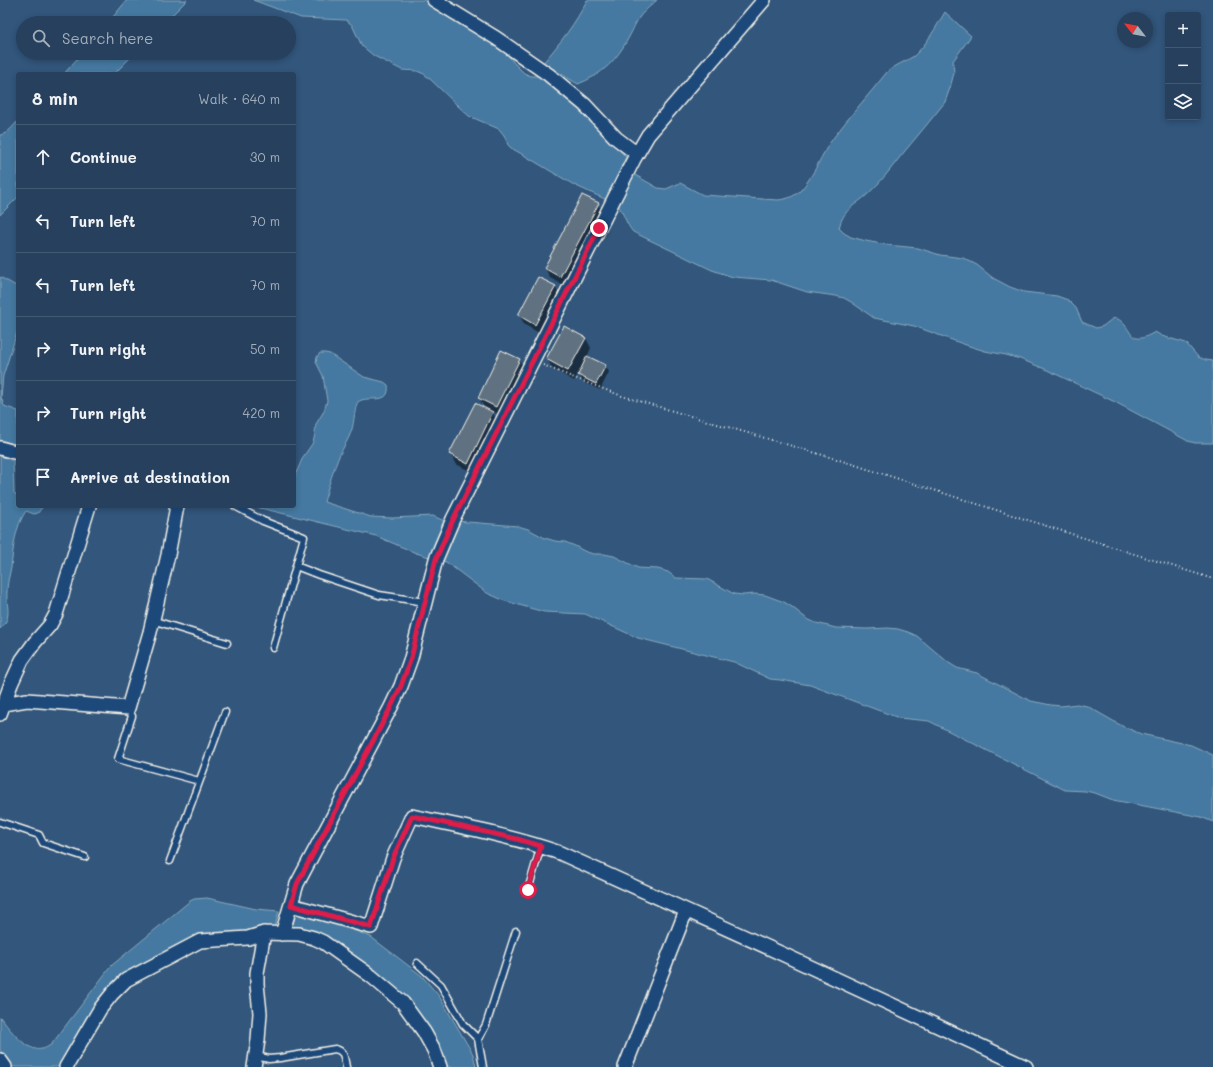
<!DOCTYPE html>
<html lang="en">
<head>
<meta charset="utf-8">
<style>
	body { margin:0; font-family:Mali,sans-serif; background:#324b66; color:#f1f3f6 }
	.controls { position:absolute; right:12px; top:12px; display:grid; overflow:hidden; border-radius:4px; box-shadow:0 2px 6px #0003 }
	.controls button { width:36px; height:36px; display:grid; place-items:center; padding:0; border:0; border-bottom:1px solid #425972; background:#26405d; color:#f1f3f6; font:20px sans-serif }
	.compass { position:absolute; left:1117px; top:12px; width:36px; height:36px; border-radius:50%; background:#26405d; box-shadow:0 2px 6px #0003; rotate:301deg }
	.stop { position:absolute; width:12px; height:12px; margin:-9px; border:3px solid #e11d48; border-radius:50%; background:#fff }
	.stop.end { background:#e11d48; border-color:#fff; box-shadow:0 1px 4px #0008 }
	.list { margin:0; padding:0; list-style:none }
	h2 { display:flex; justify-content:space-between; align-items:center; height:52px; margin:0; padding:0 16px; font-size:17px }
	h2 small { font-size:13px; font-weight:400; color:#a4afbc }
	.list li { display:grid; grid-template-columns:26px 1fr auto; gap:12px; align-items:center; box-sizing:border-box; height:64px; padding:0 16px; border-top:1px solid #425972 }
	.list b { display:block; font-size:15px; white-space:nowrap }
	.list em { font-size:13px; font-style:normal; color:#a4afbc }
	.icon { flex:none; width:22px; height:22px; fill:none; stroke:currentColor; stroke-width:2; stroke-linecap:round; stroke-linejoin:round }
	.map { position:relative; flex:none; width:1213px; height:1067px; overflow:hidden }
	.search { position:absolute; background:#26405d; box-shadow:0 2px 6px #0003; left:16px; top:16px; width:280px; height:44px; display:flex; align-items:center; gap:10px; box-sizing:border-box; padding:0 14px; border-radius:22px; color:#a4afbc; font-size:15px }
	.panel { position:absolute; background:#26405d; box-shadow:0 2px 6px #0003; left:16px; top:72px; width:280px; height:436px; border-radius:4px }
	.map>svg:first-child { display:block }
</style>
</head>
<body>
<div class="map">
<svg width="1213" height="1067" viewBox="0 0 1213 1067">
	<rect width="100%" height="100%" fill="#32567c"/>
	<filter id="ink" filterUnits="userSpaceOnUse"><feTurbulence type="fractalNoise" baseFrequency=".025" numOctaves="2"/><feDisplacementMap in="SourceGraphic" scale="8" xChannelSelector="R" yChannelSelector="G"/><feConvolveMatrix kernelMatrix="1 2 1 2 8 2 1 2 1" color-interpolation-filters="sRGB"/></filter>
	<g filter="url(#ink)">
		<path fill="#4479a1" stroke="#8aa9bd" d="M127,0H187L164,23H108Z
			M253,0H427L505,49L513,62L524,73L531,76H538L571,98L626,157L621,167L658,188L666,189L680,183L703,195L778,200C787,199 793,197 800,191C813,177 819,160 829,144C846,120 868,96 887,72C895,65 905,62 914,56C927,44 936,27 945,12L971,36L953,61L954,73L950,88L945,102C930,121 915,139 900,157C890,170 880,183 868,194C856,205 843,209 839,228L844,233L851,237L866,241L887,245L918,248L940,255L963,258L977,265L993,278L1010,287L1024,292L1057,296L1068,300L1076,308L1082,322L1096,328L1103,326L1112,319L1116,318C1135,327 1126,349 1155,332L1162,336L1186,343L1198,357L1206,360L1213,361V443H1195L1188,441L1115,402L1045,369L1020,359L1006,355L985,351L963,344L914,326L874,318L851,302L844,298L836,296L807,292L771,280L733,277L712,270L633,232C626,224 624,214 618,205L574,185L527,157L511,148L508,145L504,135L499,129L469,116L458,106L430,79L424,74L417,71L402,70L374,56L362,46L352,25L346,20L301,18Z
			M587,0H657C651,5 646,10 641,15C636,21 633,30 629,37C617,60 602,75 578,84L543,63C560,43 576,23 587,0Z
			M82,53H135L114,74H64Z
			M18,121V197L0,215V135C8,134 13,126 18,121Z
			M0,277L18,287V329L3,376L1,397L4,406L18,411V445L0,440Z
			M320,353H325L330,354L364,377L384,382L388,385C391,407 367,394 358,402C355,405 354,423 352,429C349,439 344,446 340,454C334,468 328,487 324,502L371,517L392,518L433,516L442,520L518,526L528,529L545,538L555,541L565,542L575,546L584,551L593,554H604L614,556L638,568L658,569L668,572L676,578L707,579L734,594L744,595L754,594L765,595L784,602L792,607L807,619L816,623L836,628L867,629L888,628L898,629L908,632L917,636L949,663L957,668L977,673L1031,701L1051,705L1061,706L1077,704L1087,706L1122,726L1141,734L1191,745L1213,755V822L1201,817L1113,800L1095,793L1085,791L1065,790L929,721L899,718L810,685L780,680L770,679L734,662L638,638L585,614L544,612L505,601L487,593L446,562L416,553L376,536L252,506H294V478L303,457L312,444L314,439L316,424L324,411L327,401L323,376L316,362L317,357Z
			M0,455L13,461L14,493L18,496V506H43L38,513L34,514L26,511C15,526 13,550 11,568C9,576 7,584 7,592C6,607 13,617 0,629Z
			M207,898L256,909L279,911L275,926L257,931L193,939L103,998L58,1067H12L0,1050V1017C8,1027 27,1053 42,1049C45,1049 48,1046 51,1045L111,966L190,901L194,899Z
			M297,911L348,928L371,937L422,976L439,996L473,1054L476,1067H444L413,1013L292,927Z"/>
		<path fill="#0007" d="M583,196L598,204L604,214L566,287L550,278L545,268Z
			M555,287L561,297L541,334L525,325L519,315Z
			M586,338L591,348L587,357L605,366L609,372L600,390L583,382L578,374L574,381L553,369L547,359Z
			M519,360L525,370L502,416L492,411L498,423L474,473L456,464L450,454L485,409L479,398Z"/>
		<path fill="#607281" stroke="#f4f1e8" d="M582,195L599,203L560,277L544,268Z
			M538,277L556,286L535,325L518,315Z
			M564,326L586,338L568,371L546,359Z
			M501,350L520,359L496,407L478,398Z
			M587,356L606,365L596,384L578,375Z
			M475,403L493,412L468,464L449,454Z"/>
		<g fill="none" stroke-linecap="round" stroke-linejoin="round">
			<defs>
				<path id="service" d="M235,506L263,521L304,537L296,566L319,575L379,595L425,602
					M152,620L227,643
					M273,648L296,566
					M128,708L132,716L118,759L199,781
					M0,822L39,835L43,843L85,857
					M170,861L225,712
					M528,890L541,846
					M417,963L441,985L463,1024L478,1039L483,1067
					M478,1039L486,1025L516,931
					M256,1056L269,1059L280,1058L335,1049C345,1051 344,1058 346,1067"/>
				<path id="minor" d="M434,0L496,38L549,75L585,105L616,138L637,154
					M0,448L18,453
					M3,704L27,700L40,701L128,708L150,632L168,555L177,506
					M0,714L11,684L22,660L35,642L50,625L56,614L89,506
					M291,905L371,927L393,858L412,816C462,827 512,836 560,853L778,952L1026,1067
					M282,934L297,884L391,707L401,686L411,658L436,559L453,519L634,159L648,135L764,0
					M0,1060L5,1067
					M66,1067L100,1009L112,994L126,980L200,941L248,938L264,933L299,934L314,938L323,942L371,976L403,1003L424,1032L434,1050L440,1067
					M254,1067L258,1040L260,1013L257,984V973L264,933
					M625,1067L686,911"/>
			</defs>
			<use href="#service" stroke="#f4f1e8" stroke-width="9"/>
			<use href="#minor" stroke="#f4f1e8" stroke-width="16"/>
			<path stroke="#f4f1e8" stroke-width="2" stroke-dasharray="1 3" stroke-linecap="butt" d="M543,365L572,377L622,396L833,458L1213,579"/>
			<use href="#service" stroke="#1f4a7a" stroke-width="6"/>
			<use href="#minor" stroke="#1f4a7a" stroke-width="13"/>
		</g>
	</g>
	<g fill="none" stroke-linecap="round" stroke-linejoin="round" filter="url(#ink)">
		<path stroke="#e11d48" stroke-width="5" d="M528,890L541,846L517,839L412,816L393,858L371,927L291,905L297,884L391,707L401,686L411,658L436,559L453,520L599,228"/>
	</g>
</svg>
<div class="controls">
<button>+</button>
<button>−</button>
<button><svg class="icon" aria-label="layers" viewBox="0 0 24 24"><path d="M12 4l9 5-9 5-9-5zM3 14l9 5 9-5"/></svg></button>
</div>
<svg class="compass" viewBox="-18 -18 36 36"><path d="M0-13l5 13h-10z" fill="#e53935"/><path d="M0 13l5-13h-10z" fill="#a4afbc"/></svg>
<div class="stop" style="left:528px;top:890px"></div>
<div class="stop end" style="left:599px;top:228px"></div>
<div class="search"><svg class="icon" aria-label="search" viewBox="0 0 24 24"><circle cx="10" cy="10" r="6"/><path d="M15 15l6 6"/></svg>Search here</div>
<section class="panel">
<h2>8 min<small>Walk · 640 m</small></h2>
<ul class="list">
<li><svg class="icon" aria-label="ahead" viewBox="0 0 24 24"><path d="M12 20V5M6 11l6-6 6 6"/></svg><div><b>Continue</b></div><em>30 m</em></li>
<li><svg class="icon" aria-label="left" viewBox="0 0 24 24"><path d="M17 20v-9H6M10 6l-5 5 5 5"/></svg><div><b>Turn left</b></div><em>70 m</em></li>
<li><svg class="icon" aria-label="left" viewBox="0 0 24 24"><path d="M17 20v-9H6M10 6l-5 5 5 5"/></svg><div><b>Turn left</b></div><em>70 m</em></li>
<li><svg class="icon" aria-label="right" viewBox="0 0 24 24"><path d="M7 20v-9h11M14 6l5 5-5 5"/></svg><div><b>Turn right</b></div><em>50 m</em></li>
<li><svg class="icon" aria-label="right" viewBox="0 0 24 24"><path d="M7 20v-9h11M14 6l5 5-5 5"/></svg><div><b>Turn right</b></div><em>420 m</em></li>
<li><svg class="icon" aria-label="arrive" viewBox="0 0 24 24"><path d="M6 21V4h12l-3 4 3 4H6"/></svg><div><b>Arrive at destination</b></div></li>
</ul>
</section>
</div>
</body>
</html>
